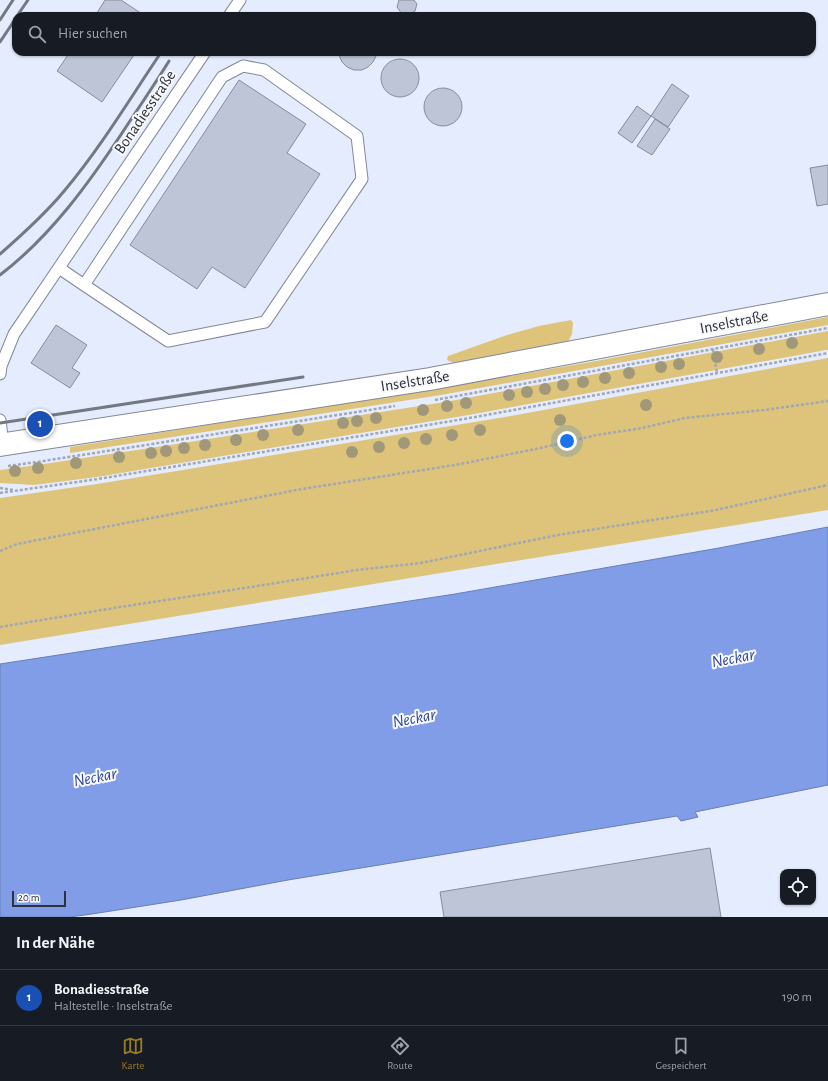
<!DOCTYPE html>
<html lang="de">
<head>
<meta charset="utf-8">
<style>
	body { margin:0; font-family:"Alegreya Sans",sans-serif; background:#20242c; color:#f1f3f6 }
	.controls { position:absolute; right:12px; bottom:12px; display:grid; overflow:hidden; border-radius:8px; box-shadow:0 1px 3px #0004 }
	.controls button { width:36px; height:36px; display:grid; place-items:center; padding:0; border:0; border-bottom:1px solid #363941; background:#171b24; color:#f1f3f6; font:20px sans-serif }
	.scale { position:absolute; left:12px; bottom:10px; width:54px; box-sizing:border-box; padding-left:4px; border:2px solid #303239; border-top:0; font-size:11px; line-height:14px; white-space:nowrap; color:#303239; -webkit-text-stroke:3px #f8f9fd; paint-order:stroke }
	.you { position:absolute; left:567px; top:441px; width:14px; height:14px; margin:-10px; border:3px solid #fff; border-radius:50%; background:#1a73e8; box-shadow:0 0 0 6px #1a73e833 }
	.badge { display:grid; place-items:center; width:26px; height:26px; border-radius:50%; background:#977d25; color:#fff; font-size:13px; font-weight:700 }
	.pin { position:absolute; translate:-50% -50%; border:2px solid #fff; box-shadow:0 1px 4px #0006 }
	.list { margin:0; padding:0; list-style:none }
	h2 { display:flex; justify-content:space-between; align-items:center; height:52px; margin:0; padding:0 16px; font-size:17px }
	h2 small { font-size:13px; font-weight:400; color:#9ea1a6 }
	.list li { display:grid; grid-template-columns:26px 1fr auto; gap:12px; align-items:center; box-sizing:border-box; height:56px; padding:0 16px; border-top:1px solid #363941 }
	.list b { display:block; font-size:15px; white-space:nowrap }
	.list p { margin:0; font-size:13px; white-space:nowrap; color:#9ea1a6 }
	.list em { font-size:13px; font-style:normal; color:#9ea1a6 }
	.icon { flex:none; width:22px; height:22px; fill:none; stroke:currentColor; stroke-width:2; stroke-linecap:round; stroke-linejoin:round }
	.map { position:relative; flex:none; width:828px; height:917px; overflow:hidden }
	.search { position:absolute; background:#171b24; box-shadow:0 1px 3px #0004; left:12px; right:12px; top:12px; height:44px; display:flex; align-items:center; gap:10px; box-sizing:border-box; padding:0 14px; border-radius:12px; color:#9ea1a6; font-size:15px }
	.sheet { height:108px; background:#171b24 }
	nav { display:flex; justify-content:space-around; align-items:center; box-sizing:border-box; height:56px; border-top:1px solid #363941; background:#171b24; font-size:11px; color:#9ea1a6 }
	nav a { display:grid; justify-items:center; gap:2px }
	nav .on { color:#977d25 }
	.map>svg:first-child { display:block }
</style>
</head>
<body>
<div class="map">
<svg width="828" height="917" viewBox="0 0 828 917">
	<rect width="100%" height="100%" fill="#e5ecfd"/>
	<path fill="#ddc47a" d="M828,317V325L441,395L70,453V447L440,388L596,361Z
		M571,320L573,323L572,334L568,342L454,363L447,360L448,356L507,335L539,326Z
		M828,331V350H826L463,416L97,477L34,485L0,483V470L37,465L170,445L445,402Z
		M828,358V510L0,645V498L97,484L505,417Z"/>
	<path fill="#829de8" stroke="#697db4" d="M828,527V785L695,812L698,817L681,821L677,816L288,880L181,900L92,914L70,917H0V664L455,594L719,548Z"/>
	<path fill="#bec5d6" stroke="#868c9c" d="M105,0H121L145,16H95Z
		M399,0H414L417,4L415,11L409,15L402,14L397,7Z
		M70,52H136L102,102L57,71Z
		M339,52H376V56L373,62L368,67L362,70H354L347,67L342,62L339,55Z
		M381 78a19 19 0 1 1 38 0a19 19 0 1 1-38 0Z
		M239,80L306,124L287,153L320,174L245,288L212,267L197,289L130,245Z
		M672,84L689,96L668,127L651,116Z
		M424 107a19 19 0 1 1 38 0a19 19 0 1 1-38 0Z
		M637,106L651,116L632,143L618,133Z
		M655,119L670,129L652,155L637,146Z
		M828,165V204L817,206L810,168Z
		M56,325L87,345L72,368L80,373L70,388L31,363Z
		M710,848L721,917H444L440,892Z"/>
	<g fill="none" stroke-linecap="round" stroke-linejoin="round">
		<defs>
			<path id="lane" d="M229,16L240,0
				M59,268L84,285L222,77L243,66L264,70L357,136L362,179L265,322L168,341L84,285
				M0,374L1,366L14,334L205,52
				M0,420L3,445"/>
			<path id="secondary" d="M0,445L430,379L828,304"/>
		</defs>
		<use href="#lane" stroke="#828898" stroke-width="13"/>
		<use href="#secondary" stroke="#828898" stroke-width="24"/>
		<path stroke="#a2a7b4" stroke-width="2.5" stroke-dasharray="3 2" stroke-linecap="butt" d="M713,349L717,373
			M435,400L828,328
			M8,466L37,462L395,406
			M0,488L13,490
			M0,493L98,479L464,419L828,353
			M0,551L17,544L302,489L455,465L536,449L597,435L642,428L685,418L764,410L828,401
			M0,627L126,606L251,587L357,570L421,563L558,535L716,510L828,485"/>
		<use href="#lane" stroke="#fff" stroke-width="11"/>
		<use href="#secondary" stroke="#fff" stroke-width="22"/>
		<path stroke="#747882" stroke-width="3" d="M17,16L28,0
			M0,20L13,0
			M0,42L16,18
			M0,254C23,234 46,213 65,190C101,147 129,100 160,54
			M0,275C51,236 89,183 124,130C139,107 155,84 169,61
			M0,423L303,377"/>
	</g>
	<g fill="#a09879">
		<circle cx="792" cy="343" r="6"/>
		<circle cx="759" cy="349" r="6"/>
		<circle cx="717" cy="357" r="6"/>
		<circle cx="679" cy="364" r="6"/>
		<circle cx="661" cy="367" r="6"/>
		<circle cx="629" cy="373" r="6"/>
		<circle cx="605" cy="378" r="6"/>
		<circle cx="583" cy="382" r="6"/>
		<circle cx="563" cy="385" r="6"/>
		<circle cx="545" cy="389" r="6"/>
		<circle cx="527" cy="392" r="6"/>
		<circle cx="509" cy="395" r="6"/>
		<circle cx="466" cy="403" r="6"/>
		<circle cx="646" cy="405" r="6"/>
		<circle cx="447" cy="406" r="6"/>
		<circle cx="423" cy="410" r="6"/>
		<circle cx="376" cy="418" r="6"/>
		<circle cx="560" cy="420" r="6"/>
		<circle cx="357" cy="421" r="6"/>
		<circle cx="343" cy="423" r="6"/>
		<circle cx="298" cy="430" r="6"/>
		<circle cx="480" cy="430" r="6"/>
		<circle cx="263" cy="435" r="6"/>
		<circle cx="452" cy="435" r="6"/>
		<circle cx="426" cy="439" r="6"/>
		<circle cx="236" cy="440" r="6"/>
		<circle cx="404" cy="443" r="6"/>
		<circle cx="205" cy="445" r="6"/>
		<circle cx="379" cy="447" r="6"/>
		<circle cx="184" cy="448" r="6"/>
		<circle cx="166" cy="451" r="6"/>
		<circle cx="352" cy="452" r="6"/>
		<circle cx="151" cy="453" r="6"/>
		<circle cx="119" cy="457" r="6"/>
		<circle cx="76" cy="463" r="6"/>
		<circle cx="38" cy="468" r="6"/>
		<circle cx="15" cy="471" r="6"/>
	</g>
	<g text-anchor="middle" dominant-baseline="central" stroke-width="4" stroke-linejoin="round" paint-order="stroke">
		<g font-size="16" fill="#303239" stroke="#f8f9fd">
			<text transform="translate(145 112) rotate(-56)">Bonadiesstraße</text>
			<text transform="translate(734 322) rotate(-11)">Inselstraße</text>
			<text transform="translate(415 381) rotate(-9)">Inselstraße</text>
		</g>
		<g font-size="17" font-style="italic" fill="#2f479e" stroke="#f8f9fd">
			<text transform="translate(733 658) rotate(-11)">Neckar</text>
			<text transform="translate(414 718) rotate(-11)">Neckar</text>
			<text transform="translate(95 777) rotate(-11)">Neckar</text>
		</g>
	</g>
</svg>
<div class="controls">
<button><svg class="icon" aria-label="locate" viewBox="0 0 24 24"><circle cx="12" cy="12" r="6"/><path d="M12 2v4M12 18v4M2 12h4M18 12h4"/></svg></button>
</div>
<div class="scale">20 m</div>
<div class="you"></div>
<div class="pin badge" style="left:40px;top:424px;background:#1a4fb4">1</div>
<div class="search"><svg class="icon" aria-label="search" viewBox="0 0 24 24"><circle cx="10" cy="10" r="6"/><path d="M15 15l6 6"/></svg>Hier suchen</div>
</div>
<section class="sheet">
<h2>In der Nähe<small></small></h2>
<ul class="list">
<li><span class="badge" style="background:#1a4fb4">1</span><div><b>Bonadiesstraße</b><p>Haltestelle · Inselstraße</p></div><em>190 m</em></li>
</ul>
</section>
<nav>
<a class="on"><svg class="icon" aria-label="map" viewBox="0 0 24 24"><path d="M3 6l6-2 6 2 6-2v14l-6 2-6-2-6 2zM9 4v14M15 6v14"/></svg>Karte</a>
<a><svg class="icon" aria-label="directions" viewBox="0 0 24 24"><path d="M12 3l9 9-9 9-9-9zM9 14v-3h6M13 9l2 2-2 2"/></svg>Route</a>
<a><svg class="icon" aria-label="saved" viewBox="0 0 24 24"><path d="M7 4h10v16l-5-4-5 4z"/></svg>Gespeichert</a>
</nav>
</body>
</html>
